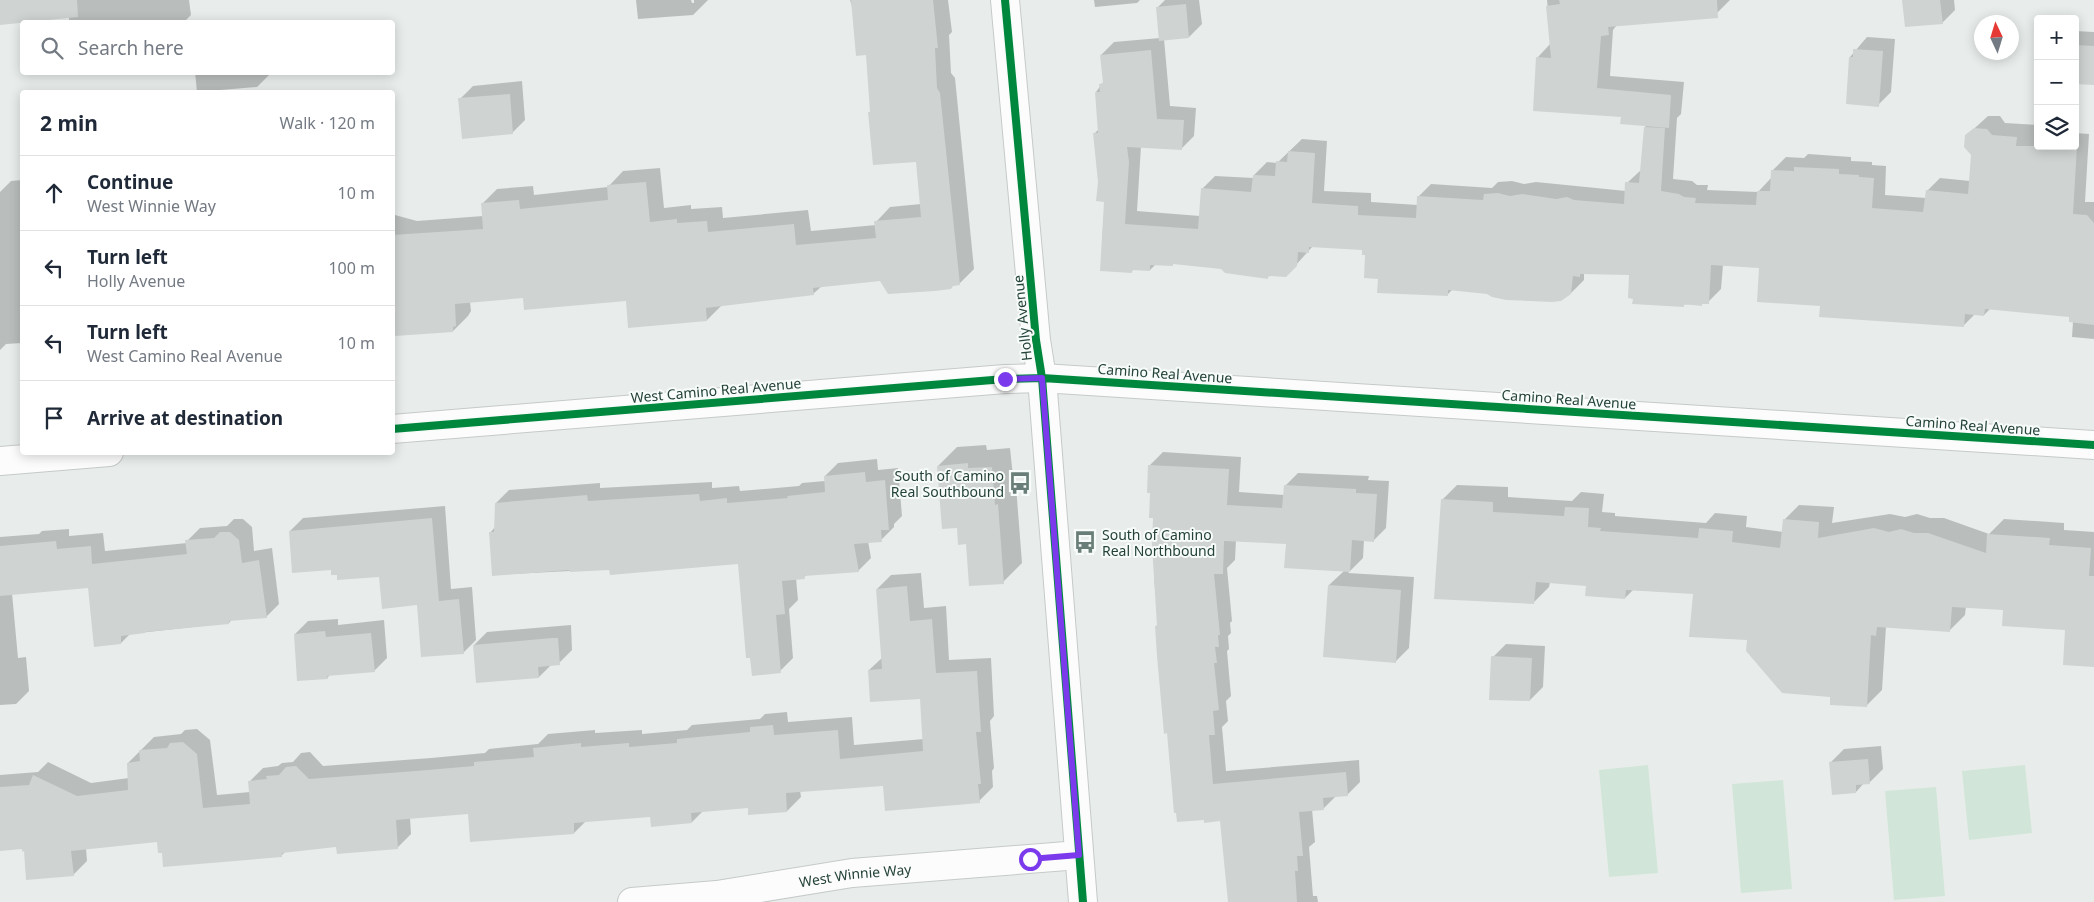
<!DOCTYPE html>
<html lang="en">
<head>
<meta charset="utf-8">
<style>
	body { margin:0; font-family:"Noto Sans",sans-serif; background:#f6f6f7; color:#1f2937 }
	.controls { position:absolute; right:15px; top:15px; display:grid; overflow:hidden; border-radius:5px; box-shadow:0 2px 12px #0003 }
	.controls button { width:45px; height:45px; display:grid; place-items:center; padding:0; border:0; border-bottom:1px solid #e0e1e3; background:#fff; color:#1f2937; font:25px sans-serif }
	.compass { position:absolute; left:1974px; top:15px; width:45px; height:45px; border-radius:50%; background:#fff; box-shadow:0 2px 12px #0003; rotate:356deg }
	.stop { position:absolute; width:15px; height:15px; margin:-11px; border:4px solid #7c3aed; border-radius:50%; background:#fff }
	.stop.end { background:#7c3aed; border-color:#fff; box-shadow:0 1px 5px #0008 }
	.list { margin:0; padding:0; list-style:none }
	h2 { display:flex; justify-content:space-between; align-items:center; height:65px; margin:0; padding:0 20px; font-size:21px }
	h2 small { font-size:16px; font-weight:400; color:#747a83 }
	.list li { display:grid; grid-template-columns:32px 1fr auto; gap:15px; align-items:center; box-sizing:border-box; height:75px; padding:0 20px; border-top:1px solid #e0e1e3 }
	.list b { display:block; font-size:19px; white-space:nowrap }
	.list p { margin:0; font-size:16px; white-space:nowrap; color:#747a83 }
	.list em { font-size:16px; font-style:normal; color:#747a83 }
	.icon { flex:none; width:28px; height:28px; fill:none; stroke:currentColor; stroke-width:2; stroke-linecap:round; stroke-linejoin:round }
	.map { position:relative; flex:none; width:2094px; height:902px; overflow:hidden }
	.search { position:absolute; background:#fff; box-shadow:0 2px 12px #0003; left:20px; top:20px; width:375px; height:55px; display:flex; align-items:center; gap:12px; box-sizing:border-box; padding:0 18px; border-radius:5px; color:#747a83; font-size:19px }
	.panel { position:absolute; background:#fff; box-shadow:0 2px 12px #0003; left:20px; top:90px; width:375px; height:365px; border-radius:5px }
	.map>svg:first-child { display:block }
</style>
</head>
<body>
<div class="map">
<svg width="2094" height="902" viewBox="0 0 2094 902">
	<rect width="100%" height="100%" fill="#e8edeb"/>
	<path fill="#d1e6d8" d="M1648,765L1658,873L1609,877L1599,770Z
		M2025,765L2032,833L1969,840L1962,771Z
		M1783,780L1792,889L1741,893L1732,784Z
		M1936,787L1945,896L1894,900L1885,791Z"/>
	<path fill="#0003" d="M0,0H189L191,15L184,22H69V17L0,24Z
		M636,0H691L692,3H694V0H708L693,15L638,19Z
		M850,0H948L952,32L949,35L951,73L955,78L974,269L959,284L881,280L822,286L813,294L722,305L707,320L627,300L524,297L470,302L471,311L468,316L453,331L392,335V186L395,215L417,221L483,216L482,204L497,189L533,186L534,195L608,187L623,171L660,168L664,208L691,205V209L722,207L723,218L808,210L811,231L876,225V222L890,207L921,204L917,160L872,111L868,54Z
		M1094,0H1140L1137,3L1095,7Z
		M1165,0H1199L1202,24L1189,37L1164,39L1170,106L1196,108L1194,136L1181,149L1141,146L1137,211L1200,216L1202,189L1215,176L1254,178V175L1267,162L1277,163L1302,139L1327,141L1324,191L1371,193V202L1418,205V197L1431,184L1492,188L1498,182L1512,181L1524,184L1536,182L1626,191L1627,183L1641,170L1645,127L1647,125L1622,116L1534,110L1538,57L1551,43L1547,0H1730L1713,17L1617,25L1613,30L1610,76L1684,82L1681,114L1677,118L1673,179L1692,181L1697,185H1708L1707,190L1758,192L1771,178L1773,170L1786,157L1804,158L1808,154L1851,157V161L1872,162V165L1886,166L1885,195L1926,198L1927,191L1940,178L1970,181L1972,155L1966,136L1988,116H2000L2005,123L2038,125V146H2075V133L2089,134L2085,202H2094V339L2072,337L2073,322L2070,316L1991,308L1984,315L1975,314L1963,326L1822,304L1760,267L1723,265L1721,289L1708,302L1701,304L1659,305L1631,274L1584,272V280L1571,293H1488L1453,289L1447,295L1379,278L1364,249L1313,246L1286,276L1270,275L1267,278L1222,268L1174,263L1172,265L1156,264L1150,270L1134,269L1131,272L1102,242L1105,200L1099,182L1095,133L1099,129L1096,92L1104,81L1101,55L1114,42L1160,38L1157,8Z
		M1904,0H1954L1955,10L1942,23Z
		M2075,31L2094,32V84L2075,83Z
		M1867,37L1895,39L1891,92L1878,105L1850,57Z
		M195,72H270V74L257,87L197,92Z
		M522,81L525,120L512,133L460,99L473,86Z
		M22,180V343L6,344L0,350V192L11,181Z
		M986,445L987,450L1010,448L1014,486H1016L1022,563L1003,582L967,543L958,527L938,466L957,447Z
		M1163,452L1241,457L1239,492L1284,495L1285,486L1298,473L1369,476L1368,480L1389,481L1386,528L1373,541L1364,540L1363,558L1348,573L1414,577L1409,648L1396,661L1329,585L1344,571L1287,542L1236,540L1235,560L1227,568L1232,621L1230,623L1231,633L1228,636L1229,649L1227,651L1231,696L1226,701L1228,721L1222,727L1226,771L1359,760L1360,782L1347,795L1336,796L1324,808L1312,809L1315,842L1309,847L1313,896H1317L1318,902H1229L1222,820L1168,732L1156,626L1159,624L1154,579L1155,517L1150,465Z
		M877,459L878,470L898,468L902,516L894,524V527L881,540L868,541L871,558L858,571L807,575L804,577L796,578L798,600L789,609L793,658L780,671L740,562L493,575L490,533L495,527L496,503L509,490L600,483V488L712,482V488L739,486L740,491L799,486L802,483L825,481V476L838,463Z
		M1457,485L1508,487V497L1572,501L1581,492L1604,494L1602,512L1615,513V516L1706,523L1715,513L1747,516L1746,527L1783,532L1784,520L1799,505L1834,507L1832,523L1890,514L1905,517L1917,514L1930,518H1944L1989,534L2004,519L2064,523V530L2094,532V665L2066,629L2005,609L1966,606L1965,615L1950,630L1886,626L1882,690L1867,705L1831,696L1748,639L1694,593L1633,590L1625,598L1587,585L1550,582L1549,587L1534,602L1442,500Z
		M445,506L451,589L472,587L476,640L463,653L418,604L380,575L338,573L290,531L303,518Z
		M234,519H243L252,527L254,551L272,548L279,604L266,617L232,619L229,623L130,634L121,643L89,586L12,593L18,658L26,657L29,691L16,704L0,705V537L39,534L42,531L69,529V536L103,533L105,551L187,543V541L200,528L227,526Z
		M921,573L924,608L946,606L949,660L991,658L994,716L990,721L994,768L992,771L993,787L979,801L884,784L800,790L801,797L787,811L749,806L703,811L692,822L651,815L586,821L574,833L469,812L410,818L411,834L397,848L337,845L286,851L281,856L163,852L158,841L86,848L87,861L73,875L23,848L0,850V775L38,772L48,762L91,783L129,778L128,763L154,737L181,734L185,730L197,729L210,740L217,795L250,792L249,782L263,768L278,766L282,763L293,762L301,753L310,752L323,766L431,758L485,753L489,749L538,744L548,734L595,730V733L642,730V734L687,730L692,725L760,719L765,714L787,712L788,722L852,717L854,745L924,739L922,697L869,670L883,657L877,589L891,575Z
		M338,619V625L384,620L387,658L374,671L330,675L327,678L295,634L308,621Z
		M571,625L572,650L559,663L552,664L539,677L474,645L487,632Z
		M1506,644L1545,646L1543,687L1530,700L1493,657Z
		M1881,746L1883,769L1870,782L1864,783L1856,792L1831,762L1844,749Z"/>
	<path fill="#cfd4d2" d="M0,0H77L78,17L0,25Z
		M851,0H933L938,48H935L937,88L940,93L960,285L953,286L951,289L935,291L888,294L880,281L813,288L814,295L706,308L707,321L628,328L626,301L524,310L523,298L455,304L456,326L453,327V332L395,336L394,332H392V235L483,229L481,203L519,200L520,209L608,200L607,185L646,182L650,222L677,219V223L707,221L708,232L794,224L796,245L876,238L874,221L921,217L916,162L873,165L868,112H870L866,55L856,56Z
		M1559,0H1717L1718,18L1608,27L1609,35L1601,36L1597,88L1671,95L1669,128L1620,124L1621,117L1533,111L1536,57L1551,58L1546,6L1560,4Z
		M1902,0H1940L1943,24L1905,27Z
		M1186,4L1189,38L1159,41L1156,7Z
		M2075,45L2094,46V85L2075,84Z
		M1853,49L1883,51L1879,107L1846,104L1849,57H1853Z
		M1151,50L1157,119L1184,120L1182,150L1127,147L1129,162L1125,224L1198,229L1201,188L1251,192L1253,175L1275,176L1276,161L1287,162L1288,151L1315,153L1312,203L1358,206V215L1416,218L1417,196L1483,200L1484,194L1498,193L1510,196L1522,194L1556,199L1567,197L1574,200L1624,204L1625,182L1639,183L1644,127L1665,128L1661,191L1679,194L1684,197L1696,198L1695,203L1756,205L1757,191H1770L1771,170L1794,171V167L1839,169V174L1859,175V177L1874,178L1872,208L1923,212L1926,190L1968,194L1971,155L1964,147L1965,135L1974,128L1987,129L1992,135L2017,137L2016,146H2077L2073,214L2087,215L2094,223V325L2069,322V317L1985,309L1984,316L1965,314L1964,327L1819,317L1820,306L1757,302L1759,268L1711,265L1709,304H1702V306L1684,304V307L1632,304L1633,299L1628,298L1629,275L1580,274V277L1573,276L1571,294L1561,301L1552,302L1506,300L1492,297L1487,294L1448,290V296L1377,293L1378,279L1364,278L1365,255H1362V250L1309,247V253L1298,252L1297,266L1286,277L1268,276V279L1225,273L1221,269L1173,264V266L1150,265V271L1132,270V273L1100,271L1104,202L1096,201L1098,182L1093,133H1098L1095,92H1100L1099,84L1103,83L1100,55Z
		M510,94L513,134L462,139L458,98Z
		M968,463V468L992,467L995,505L998,504L1004,584L969,586L966,544L958,545L957,528L942,529L937,466Z
		M1148,465L1229,469L1227,505L1282,508L1284,485L1356,489V493L1377,494L1374,542L1352,540L1350,572L1284,568L1286,544L1224,541L1223,574H1214L1220,635H1218L1219,647H1215L1217,663H1214L1219,710L1213,711L1215,735H1209L1213,784L1346,772L1348,796L1323,798L1324,810L1299,812L1303,856H1297L1298,871H1295L1297,902H1228L1220,821L1204,823V820L1177,822L1176,813H1174L1167,733L1164,734L1157,656L1155,626H1157L1152,545L1153,518H1149L1150,493H1147Z
		M865,472L866,482L885,480L889,530H881L882,542L854,544L859,572L804,576L805,579L782,581L785,614L776,615L781,673L752,676L750,658H746L738,564L610,575L609,570L570,572L569,570L492,576L489,532H494L495,503L587,495L588,501L699,494L700,501L727,498V503L788,498L787,496L825,492L824,476Z
		M1441,499L1493,502V512L1564,516L1565,507L1589,508L1588,527L1601,528L1600,531L1698,538L1699,528L1733,531L1732,542L1780,548L1783,519L1819,522L1818,538L1874,528L1889,532L1901,529L1914,533H1928L1986,553L1987,534L2050,538L2049,545L2091,548L2089,576H2094V667L2063,665L2065,630L2002,626L2003,610L1952,607L1950,632L1877,627L1876,636L1871,635L1867,707L1830,705V697L1782,693L1746,651L1747,640L1689,637L1693,594L1626,590L1625,599L1585,596L1586,586L1536,582L1534,604L1434,599Z
		M432,518L439,601L459,599L464,654L421,657L417,605L382,609L379,577L337,580V575H331V570L292,573L289,531Z
		M220,532H230L239,540L242,563L259,560L267,618L229,621V624L145,632V633L121,636V644L94,647L88,588L0,596V546L56,541L57,549L91,546L92,564L187,554L185,540L214,538Z
		M1328,585L1401,590L1396,663L1323,657Z
		M907,586L910,621L932,619L936,673L977,671L981,732H976L981,784H978L980,803L885,811L883,786L786,793L787,812L748,815V808L691,813L692,823L651,827L650,817L574,823V834L470,842L468,814L396,820L398,849L337,854L336,847L282,853V857L163,867L162,853H158L157,842L71,851L74,876L26,880L24,851L22,852V849L0,851V787L29,785L33,775L77,796L128,790L127,763L140,761L139,750L167,748L170,743L183,742L197,754L203,808L250,804L248,781L267,779L266,776L279,775L286,767L296,766L309,779L416,771L474,766V762L534,757L533,748L581,743V747L629,743V747L677,743V739L750,732V727L773,725L774,735L838,730L840,759L923,751L920,699L870,702L868,670L882,669L876,589Z
		M325,631L326,637L371,633L375,672L327,676L328,679L297,681L294,634Z
		M552,638H558L560,665L538,667L539,678L476,683L473,645Z
		M1491,656L1532,658L1530,701L1489,700Z
		M1868,759L1870,784L1856,785V793L1832,795L1829,762Z"/>
	<g fill="none" stroke-linecap="round" stroke-linejoin="round">
		<defs>
			<g id="minor">
				<path d="M1005,0L1036,340L1042,378L1083,902"/>
				<path d="M392,429L1005,379L1042,378L2094,445"/>
				<path d="M0,461L109,452"/>
				<path id="s1" d="M632,902L717,895L852,873L1079,855"/>
			</g>
		</defs>
		<use href="#minor" stroke="#c5cac8" stroke-width="30"/>
		<use href="#minor" stroke="#fcfcfc" stroke-width="28"/>
		<defs>
			<path id="cycleway" d="M1005,0L1036,340L1042,378L1083,902
				M392,429L1005,379L1042,378L2094,445"/>
		</defs>
		<use href="#cycleway" stroke="#f7fbf9" stroke-width="11"/>
		<use href="#cycleway" stroke="#00873e" stroke-width="8"/>
	</g>
	<g fill="none" stroke-linecap="round" stroke-linejoin="round">
		<path stroke="#7c3aed" stroke-width="6" d="M1005,379L1042,378L1079,855L1030,859"/>
	</g>
	<defs>
		<symbol id="bus-bare" viewBox="-9 -9 18 18"><path d="M-5-6H5V4H4V6H2V4H-2V6H-4V4H-5ZM-3.5-4V0h7V-4ZM-3.5 1.2v1.5H-2V1.2ZM2 1.2v1.5H3.5V1.2Z" fill="#697e78" stroke="#f7fbf9" stroke-width="2.5" paint-order="stroke"/></symbol>
	</defs>
	<g fill-rule="evenodd">
		<use href="#bus-bare" x="1004" y="467" width="32" height="32"/>
		<use href="#bus-bare" x="1069" y="526" width="32" height="32"/>
	</g>
	<g text-anchor="middle" dominant-baseline="central" stroke-width="4" stroke-linejoin="round" paint-order="stroke">
		<g font-size="14" fill="#24423a" stroke="#f7fbf9">
			<text transform="translate(1022 318) rotate(-96)">Holly Avenue</text>
			<text transform="translate(1165 373) rotate(4)">Camino Real Avenue</text>
			<text transform="translate(716 390) rotate(-5)">West Camino Real Avenue</text>
			<text transform="translate(1569 399) rotate(4)">Camino Real Avenue</text>
			<text transform="translate(1973 425) rotate(4)">Camino Real Avenue</text>
			<text stroke="none"><textPath href="#s1" startOffset="225">West Winnie Way</textPath></text>
		</g>
		<g font-size="14" fill="#24423a" stroke="#f7fbf9" text-anchor="end">
			<text x="1004" y="475">South of Camino<tspan x="1004" dy="16">Real Southbound</tspan></text>
			<text x="1102" y="534" text-anchor="start">South of Camino<tspan x="1102" dy="16">Real Northbound</tspan></text>
		</g>
	</g>
</svg>
<div class="controls">
<button>+</button>
<button>−</button>
<button><svg class="icon" aria-label="layers" viewBox="0 0 24 24"><path d="M12 4l9 5-9 5-9-5zM3 14l9 5 9-5"/></svg></button>
</div>
<svg class="compass" viewBox="-18 -18 36 36"><path d="M0-13l5 13h-10z" fill="#e53935"/><path d="M0 13l5-13h-10z" fill="#747a83"/></svg>
<div class="stop" style="left:1030px;top:859px"></div>
<div class="stop end" style="left:1005px;top:379px"></div>
<div class="search"><svg class="icon" aria-label="search" viewBox="0 0 24 24"><circle cx="10" cy="10" r="6"/><path d="M15 15l6 6"/></svg>Search here</div>
<section class="panel">
<h2>2 min<small>Walk · 120 m</small></h2>
<ul class="list">
<li><svg class="icon" aria-label="ahead" viewBox="0 0 24 24"><path d="M12 20V5M6 11l6-6 6 6"/></svg><div><b>Continue</b><p>West Winnie Way</p></div><em>10 m</em></li>
<li><svg class="icon" aria-label="left" viewBox="0 0 24 24"><path d="M17 20v-9H6M10 6l-5 5 5 5"/></svg><div><b>Turn left</b><p>Holly Avenue</p></div><em>100 m</em></li>
<li><svg class="icon" aria-label="left" viewBox="0 0 24 24"><path d="M17 20v-9H6M10 6l-5 5 5 5"/></svg><div><b>Turn left</b><p>West Camino Real Avenue</p></div><em>10 m</em></li>
<li><svg class="icon" aria-label="arrive" viewBox="0 0 24 24"><path d="M6 21V4h12l-3 4 3 4H6"/></svg><div><b>Arrive at destination</b></div></li>
</ul>
</section>
</div>
</body>
</html>
